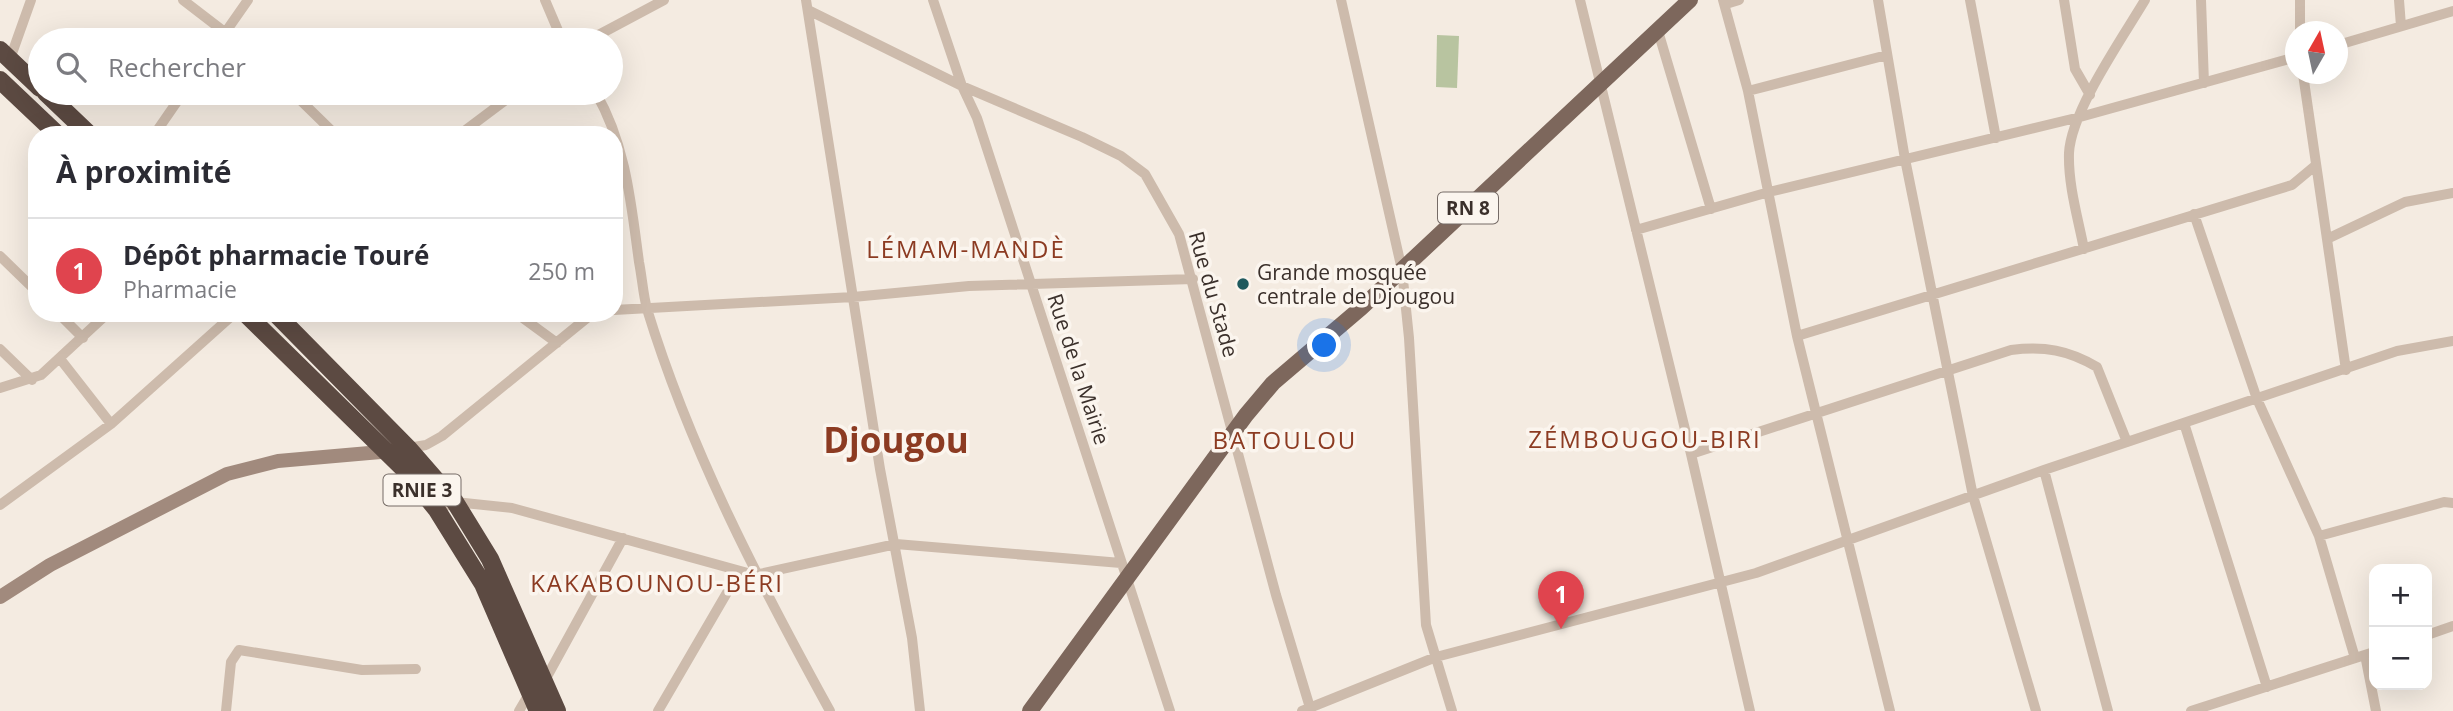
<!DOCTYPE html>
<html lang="fr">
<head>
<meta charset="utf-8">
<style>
	body { margin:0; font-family:"Open Sans",sans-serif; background:#f7f7f7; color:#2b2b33 }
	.controls { position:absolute; right:21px; bottom:21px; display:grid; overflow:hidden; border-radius:14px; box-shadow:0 7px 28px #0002 }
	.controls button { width:63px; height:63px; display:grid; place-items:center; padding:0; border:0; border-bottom:2px solid #e1e1e2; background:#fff; color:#2b2b33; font:35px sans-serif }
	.compass { position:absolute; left:2285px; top:21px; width:63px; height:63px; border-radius:50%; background:#fff; box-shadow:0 7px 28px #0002; rotate:9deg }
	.you { position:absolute; left:1325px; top:346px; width:24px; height:24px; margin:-18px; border:5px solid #fff; border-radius:50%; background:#1a73e8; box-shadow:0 0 0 10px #1a73e833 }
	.badge { display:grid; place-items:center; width:46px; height:46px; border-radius:50%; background:#1f5a5e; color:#fff; font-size:23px; font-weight:700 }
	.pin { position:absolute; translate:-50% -58px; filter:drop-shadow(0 2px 4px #0008) }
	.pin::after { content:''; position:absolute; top:37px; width:24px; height:21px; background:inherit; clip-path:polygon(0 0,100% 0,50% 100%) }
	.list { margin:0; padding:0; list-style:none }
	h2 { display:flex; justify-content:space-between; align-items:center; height:91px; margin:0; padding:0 28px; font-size:30px }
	h2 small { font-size:23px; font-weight:400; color:#7c7c81 }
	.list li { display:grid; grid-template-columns:46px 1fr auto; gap:21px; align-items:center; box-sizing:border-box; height:105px; padding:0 28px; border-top:2px solid #e1e1e2 }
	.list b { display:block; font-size:26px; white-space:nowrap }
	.list p { margin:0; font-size:23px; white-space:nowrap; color:#7c7c81 }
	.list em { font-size:23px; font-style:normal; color:#7c7c81 }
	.icon { flex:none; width:38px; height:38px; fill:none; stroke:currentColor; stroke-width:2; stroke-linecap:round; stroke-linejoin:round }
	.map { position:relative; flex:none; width:2453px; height:711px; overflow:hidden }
	.search { position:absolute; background:#fff; box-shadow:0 7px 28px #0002; left:28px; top:28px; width:595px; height:77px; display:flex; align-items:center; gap:18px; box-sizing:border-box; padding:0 24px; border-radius:38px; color:#7c7c81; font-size:26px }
	.panel { position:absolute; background:#fff; box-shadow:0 7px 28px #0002; left:28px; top:126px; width:595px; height:196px; border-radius:28px }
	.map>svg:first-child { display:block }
</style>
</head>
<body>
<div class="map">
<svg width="2453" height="711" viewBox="0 0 2453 711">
	<rect width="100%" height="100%" fill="#f4ebe1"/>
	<path fill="#b8c4a0" d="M1437,35L1459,36L1457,88L1436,87Z"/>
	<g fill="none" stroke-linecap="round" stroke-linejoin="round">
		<path stroke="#cdbbac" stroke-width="10" d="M183,0L235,40
			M545,0L562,40
			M806,0L880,469L912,638L920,711
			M933,0L962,86L977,118L1170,711
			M1341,0L1402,270L1409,338L1426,625L1452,711
			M1580,0L1691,454L1750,711
			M1723,0L1748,91L1797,336L1890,711
			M1878,0L1905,159L1973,496L2036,711
			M1970,0L1996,138
			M2064,0L2075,69L2090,95
			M2201,0L2204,83
			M2399,0L2401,26
			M1726,4L1739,0
			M808,10L962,86L1082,137L1121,156L1145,174L1179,234L1276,595L1311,711
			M1658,31L1711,209
			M2300,32V0
			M220,40L248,0
			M589,40L664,0
			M2338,45L2453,11
			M10,59L31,0
			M2303,74L2346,370
			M1748,91L1887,55
			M293,93L336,135
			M596,93C626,145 631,203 639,262C642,277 643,294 647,309C690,450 759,582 830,711
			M154,135L183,93
			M459,135L515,93
			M2194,214L2257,399L2319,536L2355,658
			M1636,230L1769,192L2080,117L2296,57
			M2327,239L2405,202L2453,193
			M2084,249C2078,218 2068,185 2069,153C2071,111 2123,37 2145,0
			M0,256L37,292
			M614,310L853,297L969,286L1193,279
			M58,313L83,338
			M516,313L557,343
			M1797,336L2292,185L2316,165
			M0,349L32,380
			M61,360L111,424
			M0,388L41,375L108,313
			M2184,423L2267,687
			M408,448L426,445L442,436L593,313
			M1691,454L2011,350C2045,346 2068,350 2097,367L2127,442
			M2044,470L2108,711
			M0,505L111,424L235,313
			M437,510L455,502L512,508L755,575L896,544L1121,563
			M2319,536L2444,502L2453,503
			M2427,635L2453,626
			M2365,655L2376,711
			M544,682L623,538
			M226,711L231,662L239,650L362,670L416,669
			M519,711L529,694
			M658,711L739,572
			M1302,711L1436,657L1756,573L2044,470L2397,351L2453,341
			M2191,711L2374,652"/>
		<path stroke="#a18a7d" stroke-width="14" d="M0,597L50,565L227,474L278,461L392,451"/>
		<path stroke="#7d675c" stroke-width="16" d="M1030,711L1246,415L1273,383L1361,308L1690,0"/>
		<path stroke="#5c4a42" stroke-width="18" d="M0,50L40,88
			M0,80L58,135
			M46,93L90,135
			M245,313L405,470L437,510L483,584L538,711
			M275,313L408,448L455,502L490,559L557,711"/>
	</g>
	<circle fill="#1f5a5e" stroke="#fbf5ee" stroke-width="2.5" cx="1243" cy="284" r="7"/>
	<g text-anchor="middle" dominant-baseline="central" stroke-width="7" stroke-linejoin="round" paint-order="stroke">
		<g fill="#fbf5ee" stroke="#756b66" stroke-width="2">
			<rect x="1438" y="192.5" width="60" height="31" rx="5"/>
			<rect x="383.5" y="474.5" width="77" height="31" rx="5"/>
		</g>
		<g font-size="19" font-weight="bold" fill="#3b302b">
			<text x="1468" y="208">RN 8</text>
			<text x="422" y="490">RNIE 3</text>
		</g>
		<g font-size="21" fill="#3b302b" stroke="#fbf5ee" text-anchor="start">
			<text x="1257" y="272">Grande mosquée<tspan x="1257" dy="24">centrale de Djougou</tspan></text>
		</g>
		<g font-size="21" fill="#3b302b" stroke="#fbf5ee">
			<text transform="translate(1214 294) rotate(74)">Rue du Stade</text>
			<text transform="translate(1079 369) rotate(72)">Rue de la Mairie</text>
		</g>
		<g font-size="24" letter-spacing="2" fill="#8c3b22" stroke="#fbf5ee">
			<text x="966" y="248">LÉMAM-MANDÈ</text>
			<text x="1645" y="438">ZÉMBOUGOU-BIRI</text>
			<text x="1285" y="439">BATOULOU</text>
			<text x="657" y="582">KAKABOUNOU-BÉRI</text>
		</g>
		<g font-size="35" font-weight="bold" fill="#8c3b22" stroke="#fbf5ee">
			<text x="896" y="439">Djougou</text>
		</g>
	</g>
</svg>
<div class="controls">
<button>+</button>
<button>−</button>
</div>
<svg class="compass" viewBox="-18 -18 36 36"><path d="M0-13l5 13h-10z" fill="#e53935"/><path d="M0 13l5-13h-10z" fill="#7c7c81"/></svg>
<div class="you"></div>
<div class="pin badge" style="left:1561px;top:629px;background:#e0444e">1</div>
<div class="search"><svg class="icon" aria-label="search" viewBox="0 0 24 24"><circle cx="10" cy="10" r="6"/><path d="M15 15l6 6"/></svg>Rechercher</div>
<section class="panel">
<h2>À proximité<small></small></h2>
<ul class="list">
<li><span class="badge" style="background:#e0444e">1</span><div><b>Dépôt pharmacie Touré</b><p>Pharmacie</p></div><em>250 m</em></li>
</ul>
</section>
</div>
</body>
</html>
